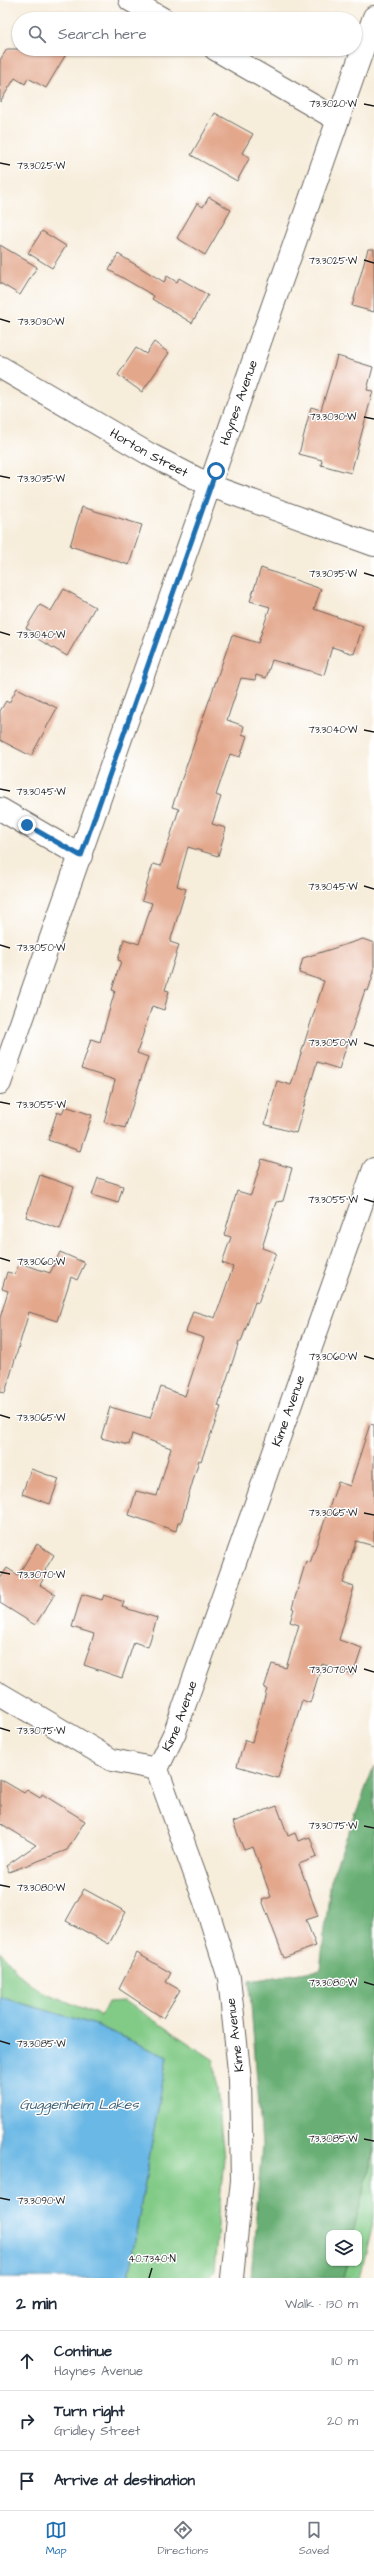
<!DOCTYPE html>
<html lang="en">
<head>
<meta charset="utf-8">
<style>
	body { margin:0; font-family:"Architects Daughter",sans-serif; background:#f2f2f3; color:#1f2937 }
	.controls { position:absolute; right:12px; bottom:12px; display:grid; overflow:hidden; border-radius:8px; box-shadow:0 1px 3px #0004 }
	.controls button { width:36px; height:36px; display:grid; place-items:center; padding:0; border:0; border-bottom:1px solid #e0e1e3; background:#fff; color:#1f2937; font:20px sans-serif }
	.stop { position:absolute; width:12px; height:12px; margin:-9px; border:3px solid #1f6fb2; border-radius:50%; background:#fff }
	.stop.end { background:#1f6fb2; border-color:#fff; box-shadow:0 1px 4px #0008 }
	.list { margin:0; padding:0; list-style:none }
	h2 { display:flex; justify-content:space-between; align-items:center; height:52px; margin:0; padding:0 16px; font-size:17px }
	h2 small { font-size:13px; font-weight:400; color:#747a83 }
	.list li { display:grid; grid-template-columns:26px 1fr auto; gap:12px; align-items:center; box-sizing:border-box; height:60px; padding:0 16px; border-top:1px solid #e0e1e3 }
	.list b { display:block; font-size:15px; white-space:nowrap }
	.list p { margin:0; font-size:13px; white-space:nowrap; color:#747a83 }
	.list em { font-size:13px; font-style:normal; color:#747a83 }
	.icon { flex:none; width:22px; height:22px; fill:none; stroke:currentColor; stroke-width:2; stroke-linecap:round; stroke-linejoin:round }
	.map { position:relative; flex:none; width:374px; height:2278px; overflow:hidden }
	.search { position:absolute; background:#fff; box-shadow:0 1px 3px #0004; left:12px; right:12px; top:12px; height:44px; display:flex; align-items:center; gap:10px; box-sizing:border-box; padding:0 14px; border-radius:22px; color:#747a83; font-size:15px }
	.sheet { height:232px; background:#fff }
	nav { display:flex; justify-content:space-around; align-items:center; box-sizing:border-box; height:56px; border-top:1px solid #e0e1e3; background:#fff; font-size:11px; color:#747a83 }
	nav a { display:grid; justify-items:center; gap:2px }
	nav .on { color:#1f6fb2 }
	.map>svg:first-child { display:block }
</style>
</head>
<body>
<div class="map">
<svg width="374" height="2278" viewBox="0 0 374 2278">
	<rect width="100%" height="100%" fill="#fff"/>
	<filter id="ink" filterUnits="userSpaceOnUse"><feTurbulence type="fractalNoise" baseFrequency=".025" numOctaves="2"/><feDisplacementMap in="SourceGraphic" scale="8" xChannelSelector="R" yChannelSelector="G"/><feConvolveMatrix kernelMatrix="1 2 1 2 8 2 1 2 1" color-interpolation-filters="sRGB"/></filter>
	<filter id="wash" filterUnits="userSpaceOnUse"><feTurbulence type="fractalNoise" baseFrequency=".012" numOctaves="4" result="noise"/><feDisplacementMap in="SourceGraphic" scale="16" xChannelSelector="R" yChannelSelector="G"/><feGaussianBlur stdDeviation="0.9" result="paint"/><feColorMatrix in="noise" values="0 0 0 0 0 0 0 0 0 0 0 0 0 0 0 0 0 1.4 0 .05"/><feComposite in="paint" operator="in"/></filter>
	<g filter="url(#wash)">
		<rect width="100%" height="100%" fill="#f7eddb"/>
		<path fill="#82cb87" stroke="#4f7452" d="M0,1951L19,1974L37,1989L101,2016L108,2002L125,2001L214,2060L224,2158L214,2271L209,2278H128L167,2057L96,2025L0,1997Z
			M374,2149V2218L360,2278H343L347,2263H359V2233H353Z"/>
		<path fill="#69af74" stroke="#426648" d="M374,1766V2149L353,2233H329V2263H347L343,2278H251L262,2144L249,1981L320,1970L331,1878Z"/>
		<path fill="#6bb8e5" stroke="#446a80" d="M0,1997L96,2025L167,2057L128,2278H0Z"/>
		<g id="blocks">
			<path fill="#e3a78c" d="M7,49H69L46,88L28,78L25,84L15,78L0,102V60Z
				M215,113L253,134L242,153L250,157L237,181L191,155Z
				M209,197L231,210L205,255L177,238L197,203L203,207Z
				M42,231L66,246L52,268L28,253Z
				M0,245L37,267L20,295L0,283Z
				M368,249H374V312L352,306Z
				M118,254L164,282L167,276L177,282L179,278L208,295L192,323L152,299L154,296L109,270Z
				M154,342L169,353L142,392L118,375L136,348L146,354Z
				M337,356L373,367L367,390L373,391L351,473L321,465L322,460L299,454L311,407L321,410Z
				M82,507L142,525L129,565L70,546Z
				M261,568L321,589L314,609L363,626L354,654L332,647L324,675L272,660L266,678L256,675L255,680L241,678L227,720L244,726L242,734L247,736L240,757L230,754L216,795L221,797L212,824L226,828L218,856L188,847L177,886L186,889L170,942L179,945L165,990L169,991L164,1010L152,1006L137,1053L148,1057L125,1128L104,1122L115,1080L81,1069L91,1039L100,1042L115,991L112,990L121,961L118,960L124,939L139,944L152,903L142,900L153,864L161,866L179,809L172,807L232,635L258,643L270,607L250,601Z
				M64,589L95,607L67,656L36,638L37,635L26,628L40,605L51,611Z
				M17,688L57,708L31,756L0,740V711L6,701L9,703Z
				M363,939L374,943V972L368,991L365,990L339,1069L317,1062L296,1133L267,1125L265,1124L277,1081L291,1085L324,981L299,973L303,958Z
				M65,1106L92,1115L80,1151L48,1140L57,1112L62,1114Z
				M262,1159L292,1168L283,1201L276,1202L262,1248L276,1253L258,1303L255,1302L241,1342H239L218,1406L221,1407L201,1461L199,1460L181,1522H178L176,1531L129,1515L136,1491L157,1496L171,1448L132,1434L129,1445L101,1438L110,1407L150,1418L161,1387L185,1396L204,1338L186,1332L193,1311L215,1318L233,1267L222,1263L231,1237L224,1235L237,1191L251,1195Z
				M40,1175L74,1187L60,1229L26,1217Z
				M98,1178L123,1186L118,1203L92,1195Z
				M60,1252L85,1263L77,1280L71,1277L57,1321L29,1312L5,1393L0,1392V1318L8,1291L2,1289L7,1272L15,1274L19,1263L50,1273Z
				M370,1424L374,1425V1546L356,1541L343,1583L354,1587L339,1640L362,1648L353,1675L322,1664L310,1703L302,1700L278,1778L237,1766L245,1740L252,1742L267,1689L264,1688L272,1664L286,1668L299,1625L290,1622L294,1609L292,1608L306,1561L310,1563L338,1482L350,1486Z
				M31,1469L59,1479L50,1504L22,1494Z
				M37,1544L54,1555L45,1570L47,1572L40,1585L55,1594L35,1625L0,1603V1579L7,1568L18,1575Z
				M82,1594L102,1600L104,1595L124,1602L122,1607L157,1618L148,1647L134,1642L122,1678L84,1665L94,1634L72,1627Z
				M0,1779L24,1793L27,1790L40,1798L42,1794L85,1821L67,1850L9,1872L6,1866L36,1845L0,1823Z
				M277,1806L288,1836L295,1833L298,1841L310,1837L317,1857L299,1864L318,1916L306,1920L316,1946L284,1958L262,1900L271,1897L253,1847L244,1850L233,1822Z
				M84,1889L126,1912L109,1944L66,1921Z
				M137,1953L171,1973L166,1982L180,1990L163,2018L119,1989Z"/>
		</g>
	</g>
	<g filter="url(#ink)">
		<use href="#blocks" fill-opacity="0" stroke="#69655f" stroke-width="1"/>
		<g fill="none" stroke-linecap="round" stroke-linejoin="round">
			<defs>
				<g id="minor">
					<path d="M130,0L163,19"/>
					<path d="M215,49L338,120"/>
					<path id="s1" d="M0,367L149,454L211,486L374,545"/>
					<path d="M0,809L81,856"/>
					<path id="s2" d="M0,1083L374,17"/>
					<path d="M0,1694L112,1760L157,1769"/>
					<path id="s3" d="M232,2278L242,2180L240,2080L229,1978L205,1902L157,1769L175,1732L374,1169"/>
				</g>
			</defs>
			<use href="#minor" stroke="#69655f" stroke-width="24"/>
			<use href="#minor" stroke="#fff" stroke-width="22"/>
		</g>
	</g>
	<g fill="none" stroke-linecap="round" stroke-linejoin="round" filter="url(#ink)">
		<path stroke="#1f6fb2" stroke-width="5" d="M27,825L81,856L216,471"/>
	</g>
	<path fill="none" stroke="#1c1c1c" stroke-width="1.5" d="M364,104L374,106M0,163L10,165M364,260L374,263M0,319L10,322M364,417L374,419M0,476L10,478M364,573L374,576M0,632L10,635M364,730L374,732M0,789L10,791M364,886L374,889M0,945L10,948M364,1043L374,1046M0,1102L10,1104M364,1199L374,1202M0,1258L10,1261M364,1356L374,1359M0,1415L10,1418M364,1513L374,1515M0,1572L10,1574M364,1669L374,1672M0,1728L10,1731M364,1826L374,1828M0,1885L10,1887M364,1982L374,1985M0,2041L10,2044M364,2139L374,2141M0,2198L10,2200M149,2278L152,2268"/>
	<g text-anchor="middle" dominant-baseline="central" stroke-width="3" stroke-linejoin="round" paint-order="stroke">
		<g font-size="13" fill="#1c1c1c" stroke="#fff">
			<text stroke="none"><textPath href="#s2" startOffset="721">Haynes Avenue</textPath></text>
			<text stroke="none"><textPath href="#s1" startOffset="172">Horton Street</textPath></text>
			<text stroke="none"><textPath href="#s3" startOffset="904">Kime Avenue</textPath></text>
			<text stroke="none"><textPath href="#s3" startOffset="580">Kime Avenue</textPath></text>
			<text transform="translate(235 2035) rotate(-97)">Kime Avenue</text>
		</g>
		<g font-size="14" font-style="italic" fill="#406276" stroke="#fff">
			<text x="79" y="2105">Guggenheim Lakes</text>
		</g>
	</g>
	<g font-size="10" text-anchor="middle" fill="#1c1c1c" stroke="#fff" stroke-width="3" stroke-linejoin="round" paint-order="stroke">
		<text x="333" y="107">73.3020°W</text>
		<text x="41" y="169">73.3025°W</text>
		<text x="333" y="264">73.3025°W</text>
		<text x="41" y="325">73.3030°W</text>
		<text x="333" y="420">73.3030°W</text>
		<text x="41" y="482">73.3035°W</text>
		<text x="333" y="577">73.3035°W</text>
		<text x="41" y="638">73.3040°W</text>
		<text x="333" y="733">73.3040°W</text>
		<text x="41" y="795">73.3045°W</text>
		<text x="333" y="890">73.3045°W</text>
		<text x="41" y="951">73.3050°W</text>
		<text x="333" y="1046">73.3050°W</text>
		<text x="41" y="1108">73.3055°W</text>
		<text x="333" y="1203">73.3055°W</text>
		<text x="41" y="1265">73.3060°W</text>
		<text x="333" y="1360">73.3060°W</text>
		<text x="41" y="1421">73.3065°W</text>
		<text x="333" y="1516">73.3065°W</text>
		<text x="41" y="1578">73.3070°W</text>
		<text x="333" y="1673">73.3070°W</text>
		<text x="41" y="1734">73.3075°W</text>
		<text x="333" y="1829">73.3075°W</text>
		<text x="41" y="1891">73.3080°W</text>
		<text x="333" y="1986">73.3080°W</text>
		<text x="41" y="2047">73.3085°W</text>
		<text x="333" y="2142">73.3085°W</text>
		<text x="41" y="2204">73.3090°W</text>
		<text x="152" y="2262">40.7340°N</text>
	</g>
</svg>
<div class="controls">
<button><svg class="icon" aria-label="layers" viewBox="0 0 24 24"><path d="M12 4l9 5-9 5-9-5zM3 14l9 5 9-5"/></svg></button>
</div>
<div class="stop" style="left:216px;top:471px"></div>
<div class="stop end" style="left:27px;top:825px"></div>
<div class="search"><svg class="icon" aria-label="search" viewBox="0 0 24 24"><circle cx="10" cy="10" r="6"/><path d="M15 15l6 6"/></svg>Search here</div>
</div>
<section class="sheet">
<h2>2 min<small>Walk · 130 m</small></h2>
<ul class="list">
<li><svg class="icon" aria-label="ahead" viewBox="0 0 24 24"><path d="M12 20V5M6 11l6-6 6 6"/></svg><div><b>Continue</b><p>Haynes Avenue</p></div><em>110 m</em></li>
<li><svg class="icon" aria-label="right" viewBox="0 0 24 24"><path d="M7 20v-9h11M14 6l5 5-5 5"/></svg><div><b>Turn right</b><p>Gridley Street</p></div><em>20 m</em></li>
<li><svg class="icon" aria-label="arrive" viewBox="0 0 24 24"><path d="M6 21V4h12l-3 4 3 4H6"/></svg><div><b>Arrive at destination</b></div></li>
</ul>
</section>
<nav>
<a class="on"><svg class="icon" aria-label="map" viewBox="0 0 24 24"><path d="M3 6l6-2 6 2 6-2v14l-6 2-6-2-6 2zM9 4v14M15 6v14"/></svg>Map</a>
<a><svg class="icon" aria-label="directions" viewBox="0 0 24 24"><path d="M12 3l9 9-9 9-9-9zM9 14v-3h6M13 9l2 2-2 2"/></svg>Directions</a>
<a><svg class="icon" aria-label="saved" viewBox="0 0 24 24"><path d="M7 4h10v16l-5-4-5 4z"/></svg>Saved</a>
</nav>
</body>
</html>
